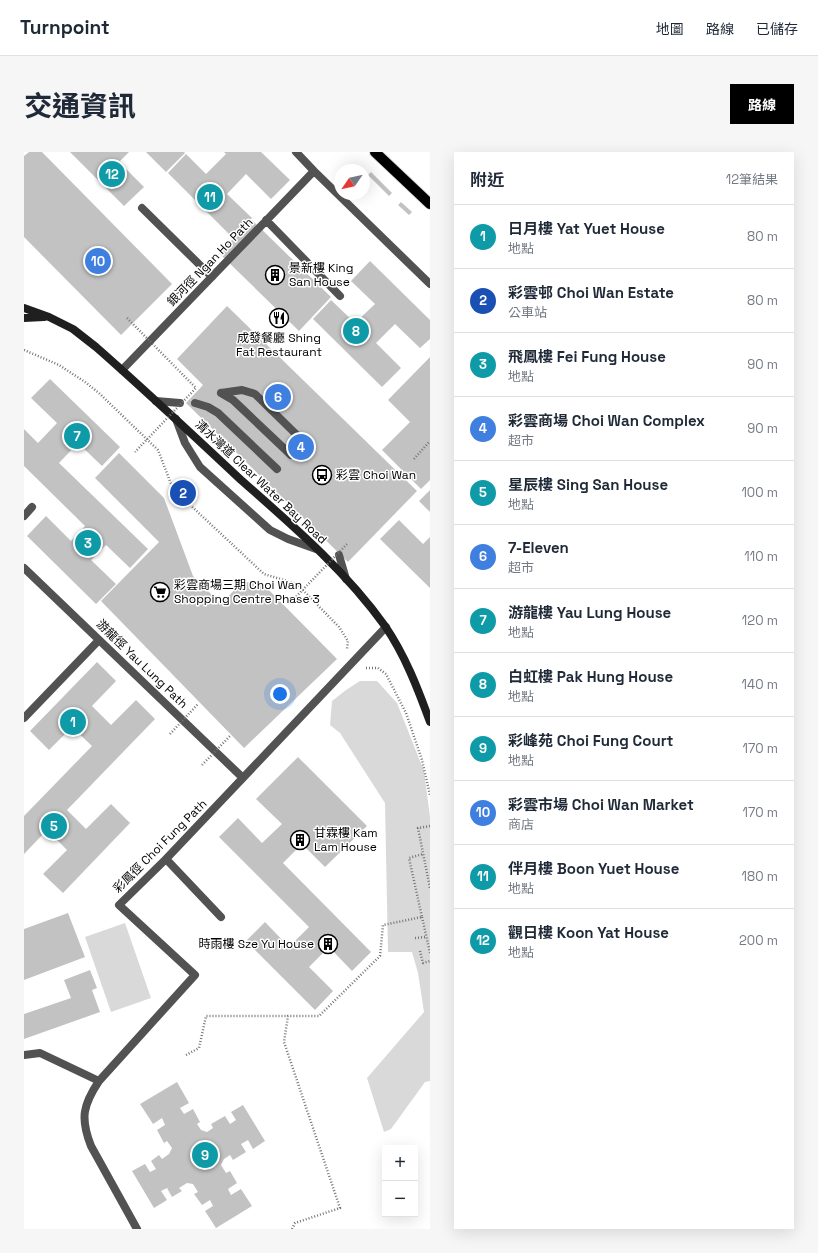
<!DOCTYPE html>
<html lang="zh-TW">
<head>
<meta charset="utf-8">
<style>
	body { margin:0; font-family:"Space Grotesk","Noto Sans TC",sans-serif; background:#f6f6f7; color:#1f2937 }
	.controls { position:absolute; right:12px; bottom:12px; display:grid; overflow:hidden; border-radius:0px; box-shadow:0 4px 16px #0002 }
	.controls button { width:36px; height:36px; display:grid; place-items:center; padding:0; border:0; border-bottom:1px solid #e0e1e3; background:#fff; color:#1f2937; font:20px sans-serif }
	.compass { position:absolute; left:310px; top:12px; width:36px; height:36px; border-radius:50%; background:#fff; box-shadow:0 4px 16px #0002; rotate:236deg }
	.you { position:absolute; left:256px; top:542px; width:14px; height:14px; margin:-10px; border:3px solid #fff; border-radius:50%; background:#1a73e8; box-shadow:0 0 0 6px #1a73e833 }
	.badge { display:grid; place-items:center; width:26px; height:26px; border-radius:50%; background:#000; color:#fff; font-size:13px; font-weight:700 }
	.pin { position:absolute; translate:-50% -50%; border:2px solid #fff; box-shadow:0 1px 4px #0006 }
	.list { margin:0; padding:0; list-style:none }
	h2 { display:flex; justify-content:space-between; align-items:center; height:52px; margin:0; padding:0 16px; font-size:17px }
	h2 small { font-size:13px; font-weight:400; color:#747a83 }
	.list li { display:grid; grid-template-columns:26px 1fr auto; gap:12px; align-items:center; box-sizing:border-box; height:64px; padding:0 16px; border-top:1px solid #e0e1e3 }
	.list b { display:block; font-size:15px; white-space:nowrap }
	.list p { margin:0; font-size:13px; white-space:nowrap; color:#747a83 }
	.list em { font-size:13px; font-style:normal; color:#747a83 }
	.map { position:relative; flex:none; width:406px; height:1077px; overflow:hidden; border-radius:0px }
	header { display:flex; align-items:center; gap:24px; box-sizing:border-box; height:56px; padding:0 20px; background:#fff; border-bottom:1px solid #e0e1e3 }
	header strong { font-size:19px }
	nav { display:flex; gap:22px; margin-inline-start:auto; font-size:14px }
	.intro { display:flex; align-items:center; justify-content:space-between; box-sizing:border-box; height:96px; padding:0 24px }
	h1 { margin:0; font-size:28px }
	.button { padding:10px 18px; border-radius:0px; background:#000; color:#fff; font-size:14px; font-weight:700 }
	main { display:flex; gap:24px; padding:0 24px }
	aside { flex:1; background:#fff; border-radius:0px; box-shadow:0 4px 16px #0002 }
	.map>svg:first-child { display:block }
</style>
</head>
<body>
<header>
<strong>Turnpoint</strong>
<nav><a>地圖</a><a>路線</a><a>已儲存</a></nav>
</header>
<div class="intro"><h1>交通資訊</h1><a class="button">路線</a></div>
<main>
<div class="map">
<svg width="406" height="1077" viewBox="0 0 406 1077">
	<rect width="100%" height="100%" fill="#fff"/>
	<path fill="#d9d9d9" d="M336,529H353L373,551L400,619L406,665V929L401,930L367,977L360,980L343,926L400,860L394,821L388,800H364L361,651L316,581L306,573L308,549L322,538Z
		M101,771L127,846L87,860L61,785Z"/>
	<path fill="#c2c2c2" d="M5,0H18L148,132L97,183L0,85V4Z
		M46,0H105L95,10L120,35L100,54Z
		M122,0H160L161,1L142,20Z
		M200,0H237L266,28L247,47L222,22L203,42L228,66L209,86L144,21L162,2L182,22L202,2Z
		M347,20L368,41L365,44L344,23Z
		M377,50L388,60L385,63L374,53Z
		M228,68L307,145L275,179L195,101Z
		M346,109L406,168V187L396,196L371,172L352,191L377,216L358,235L289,167L307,148L331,171L351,152L327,129Z
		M203,154L393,339L324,410L162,251L179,233L153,207Z
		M406,205V328L397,337L358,298L386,270L364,248Z
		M26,227L96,295L78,314L54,291L35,311L124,397L106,416L82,393L67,408L92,432L72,452L3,384L22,364L47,389L61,374L0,314V277L14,291L33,271L7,246Z
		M95,301L140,346L169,424L197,452L218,430L238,431L313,507L220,596L77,449L135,390L71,326Z
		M406,338V360L395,349Z
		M375,368L399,392L406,385V436L356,387Z
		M73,510L92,529L68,554L87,573L112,548L131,567L43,658L62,677L87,652L106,671L39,741L19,722L43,698L23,678L0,702V664L68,594L48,575L25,598L6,579Z
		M274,605L343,674L301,715L278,692L259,711L347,800L328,819L305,795L285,815L309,839L291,858L222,789L241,770L265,795L285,775L195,685L214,666L238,691L258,672L232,647Z
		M44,761L61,805L0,828V777Z
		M66,818L73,836L68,838L76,860L0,887V862L47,846L40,828Z
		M153,930L165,951L156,956L160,962L169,957L176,970L173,972L177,978L183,980L189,976L187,972L201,964L206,972L212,968L207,960L219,953L241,989L229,997L224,988L217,992L222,1000L209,1008L206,1003L200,1007L197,1013L202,1021L206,1019L213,1031L204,1037L207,1043L217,1037L228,1054L192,1076L181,1059L189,1054L186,1048L178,1053L170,1042L174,1040L169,1032L163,1031L155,1036L158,1039L148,1045L143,1036L137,1039L143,1048L130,1056L108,1019L121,1012L126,1020L132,1017L127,1009L135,1003L138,1007L145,1002L148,996L143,989L140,991L133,978L141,973L138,966L129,972L116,952Z"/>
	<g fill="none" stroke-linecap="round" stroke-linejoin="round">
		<defs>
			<path id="primary" d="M351,0L406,52"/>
		</defs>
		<use href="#primary" stroke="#dbdbdb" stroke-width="12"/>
		<path stroke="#747474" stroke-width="2.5" stroke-dasharray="1 2" stroke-linecap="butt" d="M0,198L35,213L61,230L75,241L134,298L149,337L240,422L273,432L315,475L324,489L323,497
			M390,307L406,289
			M342,516H354L362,522L382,561L398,608L406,643
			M406,674L394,676L406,736
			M398,765L406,801
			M391,786L402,785
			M396,799L399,811L406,809
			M162,903L175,896L182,864H264
			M268,1077L271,1071L316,1056L260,890L264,864H295L356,804L359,773L398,765L385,706L399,702"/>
		<path stroke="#525252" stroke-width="8" d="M290,19L406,132
			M118,56L188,125
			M242,68L316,144
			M98,218L290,19L272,0
			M197,241L218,238L231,242L279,289
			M197,241L209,248L267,303
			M132,249L156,251
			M171,251L184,255L194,261L253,317
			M152,267L161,291L176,315L246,378L264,387L292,397
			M0,364L8,355
			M315,403L322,427
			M0,416L219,626
			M0,566L75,488
			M142,707L197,765
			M0,903L16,901L75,929
			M113,1077L67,994C56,966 59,953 75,929L171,823L95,753L142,707L362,475"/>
		<path stroke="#1f1f1f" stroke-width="8" d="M0,156L25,165L49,177L72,195C121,238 169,283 217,328C268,373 321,418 361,474C381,503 394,537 406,570
			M0,166L20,165"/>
		<use href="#primary" stroke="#000" stroke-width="10"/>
		<path stroke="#747474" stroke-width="2.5" stroke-dasharray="1 2" stroke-linecap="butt" d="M103,166L172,236L111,300
			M266,451L323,392
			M146,582L174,552
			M178,613L207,583"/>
	</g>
	<defs>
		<symbol id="building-ring" viewBox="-11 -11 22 22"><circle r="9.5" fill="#fff" stroke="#000" stroke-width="1.5"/><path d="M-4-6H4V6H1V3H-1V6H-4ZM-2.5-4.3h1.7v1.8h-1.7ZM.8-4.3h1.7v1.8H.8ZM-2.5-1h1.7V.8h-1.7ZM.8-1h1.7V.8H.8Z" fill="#000"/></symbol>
		<symbol id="restaurant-ring" viewBox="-11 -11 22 22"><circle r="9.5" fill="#fff" stroke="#000" stroke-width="1.5"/><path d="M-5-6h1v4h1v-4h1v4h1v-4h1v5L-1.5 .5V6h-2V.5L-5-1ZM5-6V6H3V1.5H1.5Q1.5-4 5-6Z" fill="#000"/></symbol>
		<symbol id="bus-ring" viewBox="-11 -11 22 22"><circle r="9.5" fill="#fff" stroke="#000" stroke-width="1.5"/><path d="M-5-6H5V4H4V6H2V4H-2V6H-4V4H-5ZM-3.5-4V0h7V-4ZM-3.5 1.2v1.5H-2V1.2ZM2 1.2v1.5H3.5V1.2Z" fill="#000"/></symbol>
		<symbol id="supermarket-ring" viewBox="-11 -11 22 22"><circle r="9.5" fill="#fff" stroke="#000" stroke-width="1.5"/><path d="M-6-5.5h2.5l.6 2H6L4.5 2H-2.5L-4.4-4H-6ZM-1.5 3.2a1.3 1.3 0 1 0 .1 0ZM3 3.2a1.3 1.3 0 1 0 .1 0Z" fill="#000"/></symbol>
	</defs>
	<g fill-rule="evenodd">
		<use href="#building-ring" x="240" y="112" width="22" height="22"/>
		<use href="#restaurant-ring" x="244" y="155" width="22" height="22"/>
		<use href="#bus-ring" x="287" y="312" width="22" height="22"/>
		<use href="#supermarket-ring" x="125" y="429" width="22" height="22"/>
		<use href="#building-ring" x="265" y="677" width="22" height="22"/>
		<use href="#building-ring" x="293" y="781" width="22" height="22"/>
	</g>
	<g text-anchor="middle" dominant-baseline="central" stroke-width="3" stroke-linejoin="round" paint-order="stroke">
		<g font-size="12" fill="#000" stroke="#fff">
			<text transform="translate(186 110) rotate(-46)">銀河徑 Ngan Ho Path</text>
			<text transform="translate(237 330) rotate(43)">清水灣道 Clear Water Bay Road</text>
			<text transform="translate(118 512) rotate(44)">游龍徑 Yau Lung Path</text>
			<text transform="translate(136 694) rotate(-45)">彩鳳徑 Choi Fung Path</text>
		</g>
		<g font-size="12" fill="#000" stroke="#fff" text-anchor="start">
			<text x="265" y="116">景新樓 King<tspan x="265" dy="14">San House</tspan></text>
			<text x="255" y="186" text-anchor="middle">成發餐廳 Shing<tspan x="255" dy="14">Fat Restaurant</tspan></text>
			<text x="312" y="323">彩雲 Choi Wan</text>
			<text x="150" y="433">彩雲商場三期 Choi Wan<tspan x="150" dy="14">Shopping Centre Phase 3</tspan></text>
			<text x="290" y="681">甘霖樓 Kam<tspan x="290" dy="14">Lam House</tspan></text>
			<text x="290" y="792" text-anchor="end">時雨樓 Sze Yu House</text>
		</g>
	</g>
</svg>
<div class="controls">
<button>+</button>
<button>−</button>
</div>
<svg class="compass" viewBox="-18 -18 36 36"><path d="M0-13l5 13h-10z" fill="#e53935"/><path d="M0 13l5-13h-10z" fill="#747a83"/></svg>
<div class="you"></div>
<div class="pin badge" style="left:49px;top:570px;background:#0f9aa8">1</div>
<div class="pin badge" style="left:159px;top:341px;background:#1a4fb4">2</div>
<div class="pin badge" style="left:64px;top:391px;background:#0f9aa8">3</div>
<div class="pin badge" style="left:277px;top:295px;background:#3f7fe0">4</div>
<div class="pin badge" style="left:30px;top:674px;background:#0f9aa8">5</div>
<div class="pin badge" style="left:254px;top:245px;background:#3f7fe0">6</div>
<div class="pin badge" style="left:53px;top:284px;background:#0f9aa8">7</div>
<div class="pin badge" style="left:332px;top:179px;background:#0f9aa8">8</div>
<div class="pin badge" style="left:181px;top:1003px;background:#0f9aa8">9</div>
<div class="pin badge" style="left:74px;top:109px;background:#3f7fe0">10</div>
<div class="pin badge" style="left:186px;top:45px;background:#0f9aa8">11</div>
<div class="pin badge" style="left:88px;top:22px;background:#0f9aa8">12</div>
</div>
<aside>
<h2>附近<small>12筆結果</small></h2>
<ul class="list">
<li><span class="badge" style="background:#0f9aa8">1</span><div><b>日月樓 Yat Yuet House</b><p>地點</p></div><em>80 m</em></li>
<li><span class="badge" style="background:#1a4fb4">2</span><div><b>彩雲邨 Choi Wan Estate</b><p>公車站</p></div><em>80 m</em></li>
<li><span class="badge" style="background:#0f9aa8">3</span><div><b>飛鳳樓 Fei Fung House</b><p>地點</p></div><em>90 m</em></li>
<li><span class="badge" style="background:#3f7fe0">4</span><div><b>彩雲商場 Choi Wan Complex</b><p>超市</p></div><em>90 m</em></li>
<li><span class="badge" style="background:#0f9aa8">5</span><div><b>星辰樓 Sing San House</b><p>地點</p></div><em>100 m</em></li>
<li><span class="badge" style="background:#3f7fe0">6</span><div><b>7-Eleven</b><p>超市</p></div><em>110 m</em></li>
<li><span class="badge" style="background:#0f9aa8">7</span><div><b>游龍樓 Yau Lung House</b><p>地點</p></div><em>120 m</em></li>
<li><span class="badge" style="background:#0f9aa8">8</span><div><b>白虹樓 Pak Hung House</b><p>地點</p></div><em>140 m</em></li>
<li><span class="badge" style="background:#0f9aa8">9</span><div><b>彩峰苑 Choi Fung Court</b><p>地點</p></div><em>170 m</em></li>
<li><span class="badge" style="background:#3f7fe0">10</span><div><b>彩雲市場 Choi Wan Market</b><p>商店</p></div><em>170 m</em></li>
<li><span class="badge" style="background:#0f9aa8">11</span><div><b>伴月樓 Boon Yuet House</b><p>地點</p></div><em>180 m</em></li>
<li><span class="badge" style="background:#0f9aa8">12</span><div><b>觀日樓 Koon Yat House</b><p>地點</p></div><em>200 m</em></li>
</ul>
</aside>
</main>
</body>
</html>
